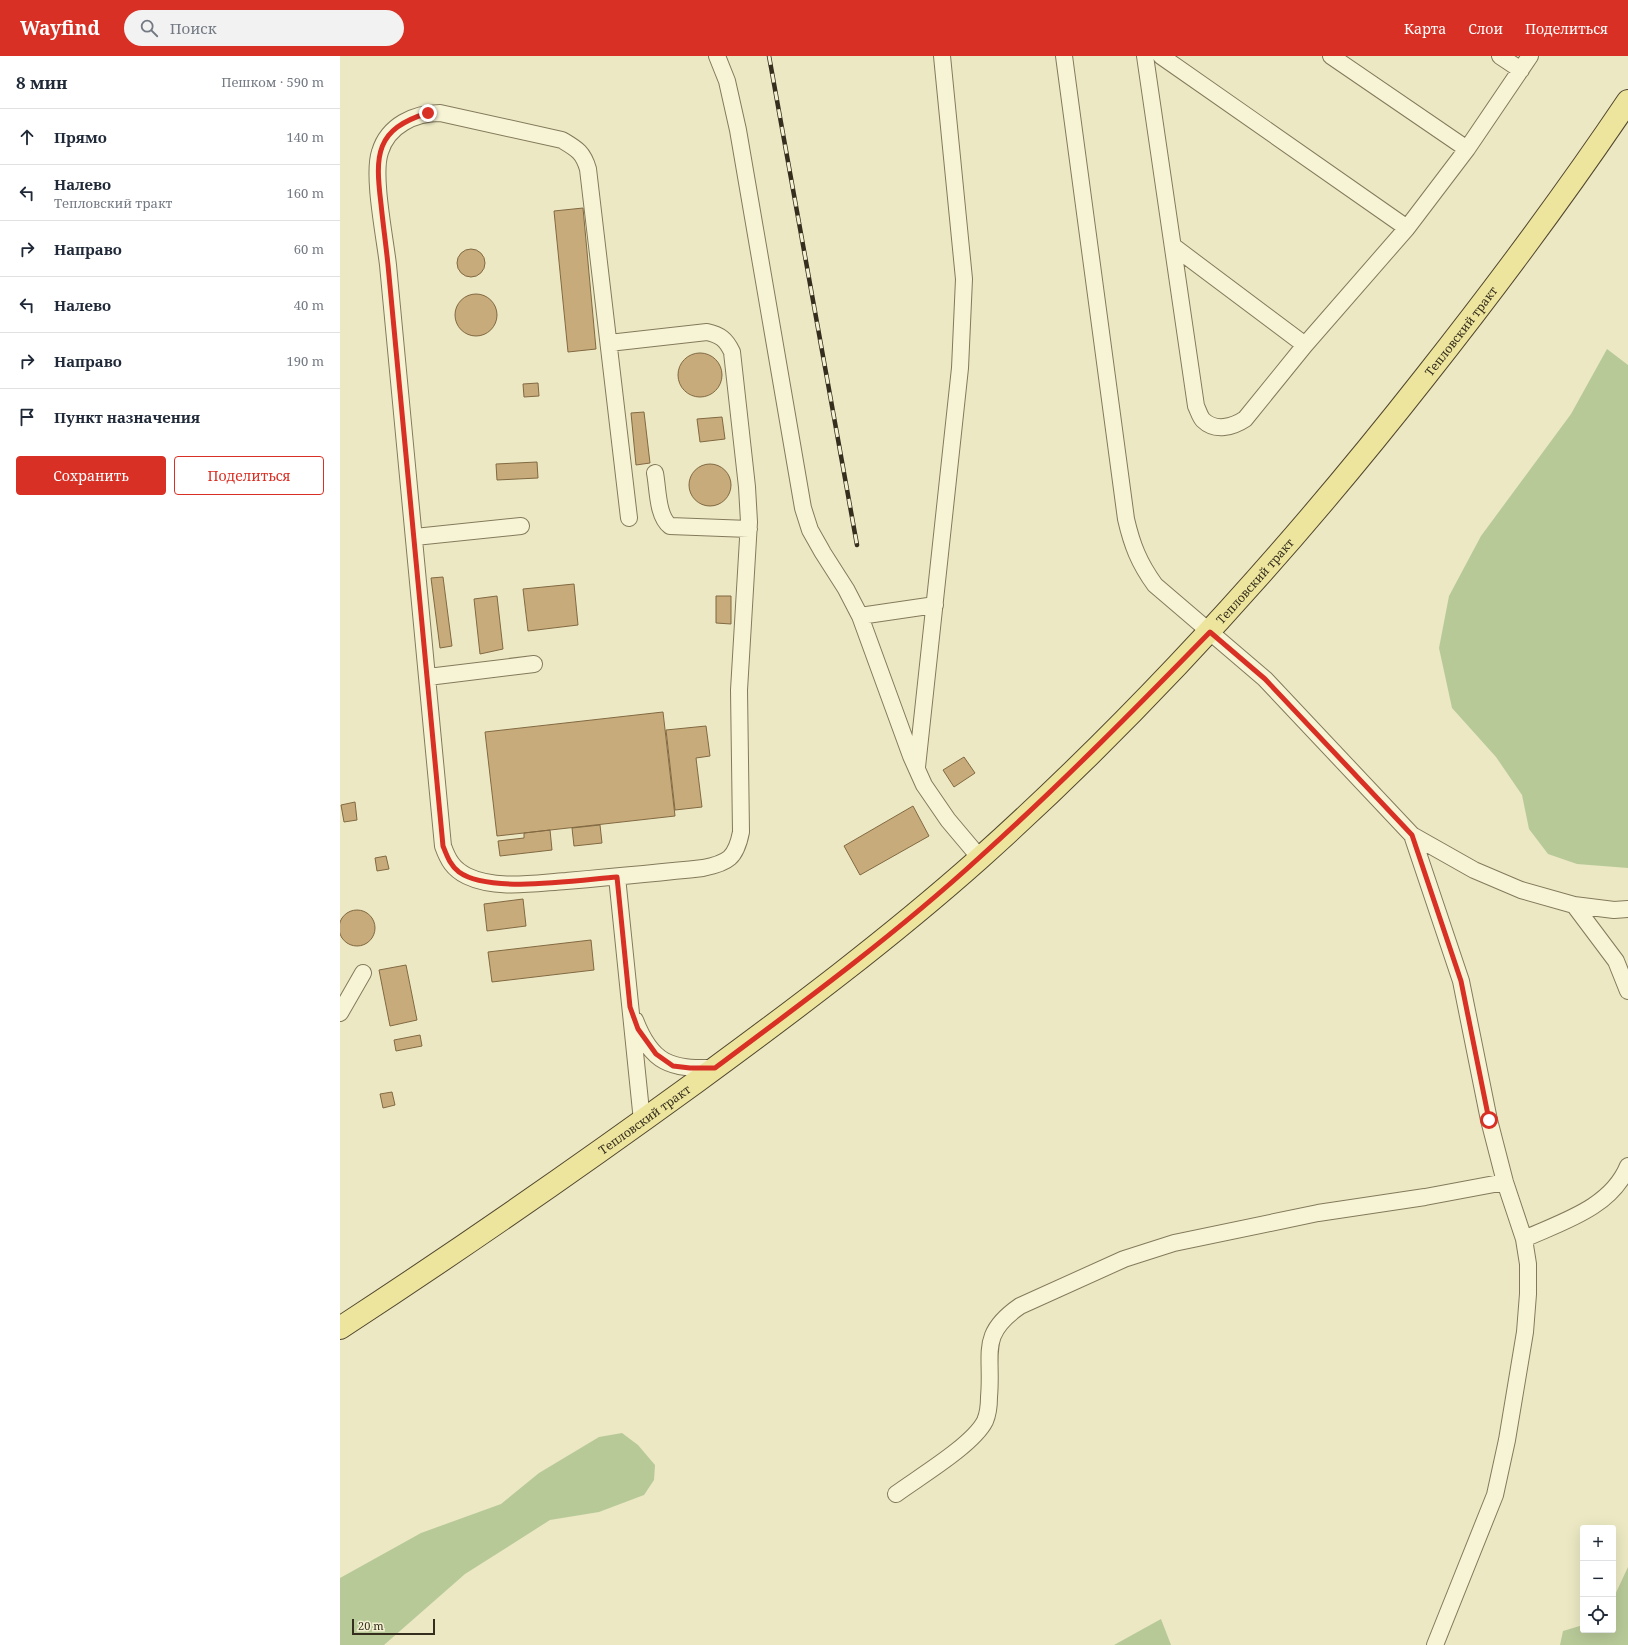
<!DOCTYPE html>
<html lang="ru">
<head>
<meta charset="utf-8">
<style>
	body { margin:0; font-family:"Noto Serif",serif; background:#f2f2f3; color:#1f2937 }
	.controls { position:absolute; right:12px; bottom:12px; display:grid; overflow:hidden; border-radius:4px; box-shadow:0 4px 16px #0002 }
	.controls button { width:36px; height:36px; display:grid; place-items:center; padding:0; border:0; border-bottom:1px solid #e0e1e3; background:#fff; color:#1f2937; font:20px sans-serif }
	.scale { position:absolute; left:12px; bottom:10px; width:83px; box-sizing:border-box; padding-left:4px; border:2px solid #352e1e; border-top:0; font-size:11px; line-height:14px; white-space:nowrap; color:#352e1e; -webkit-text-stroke:3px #f3f1d2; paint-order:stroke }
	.stop { position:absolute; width:12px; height:12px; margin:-9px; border:3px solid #d93025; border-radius:50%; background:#fff }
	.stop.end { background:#d93025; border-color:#fff; box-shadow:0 1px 4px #0008 }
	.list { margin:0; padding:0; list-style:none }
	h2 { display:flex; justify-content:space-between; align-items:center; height:52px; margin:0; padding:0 16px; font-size:17px }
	h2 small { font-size:13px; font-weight:400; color:#747a83 }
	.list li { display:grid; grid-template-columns:26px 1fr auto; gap:12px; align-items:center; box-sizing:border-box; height:56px; padding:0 16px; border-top:1px solid #e0e1e3 }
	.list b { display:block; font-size:15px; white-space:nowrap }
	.list p { margin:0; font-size:13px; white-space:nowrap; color:#747a83 }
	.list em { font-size:13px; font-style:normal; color:#747a83 }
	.actions { display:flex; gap:8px; padding:12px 16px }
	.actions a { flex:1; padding:9px 0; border:1px solid #d93025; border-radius:4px; text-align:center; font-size:14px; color:#d93025 }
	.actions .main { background:#d93025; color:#fff }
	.icon { flex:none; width:22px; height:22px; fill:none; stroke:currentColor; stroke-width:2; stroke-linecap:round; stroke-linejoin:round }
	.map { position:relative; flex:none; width:1288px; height:1589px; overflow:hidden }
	header { display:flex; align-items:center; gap:24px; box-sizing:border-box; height:56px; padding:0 20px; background:#d93025; color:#fff }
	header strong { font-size:19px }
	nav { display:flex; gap:22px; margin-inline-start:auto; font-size:14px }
	.search { width:280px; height:36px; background:#f2f2f3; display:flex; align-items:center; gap:10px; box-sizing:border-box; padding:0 14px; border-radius:22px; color:#747a83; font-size:15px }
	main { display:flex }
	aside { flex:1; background:#fff }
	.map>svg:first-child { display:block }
</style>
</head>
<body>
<header>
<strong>Wayfind</strong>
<div class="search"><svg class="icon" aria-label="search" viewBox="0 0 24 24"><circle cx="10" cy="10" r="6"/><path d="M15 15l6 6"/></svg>Поиск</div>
<nav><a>Карта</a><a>Слои</a><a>Поделиться</a></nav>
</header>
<main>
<aside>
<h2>8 мин<small>Пешком · 590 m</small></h2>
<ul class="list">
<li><svg class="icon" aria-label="ahead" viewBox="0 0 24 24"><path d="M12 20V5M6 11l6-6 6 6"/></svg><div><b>Прямо</b></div><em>140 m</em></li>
<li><svg class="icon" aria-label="left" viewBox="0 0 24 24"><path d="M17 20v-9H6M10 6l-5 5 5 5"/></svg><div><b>Налево</b><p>Тепловский тракт</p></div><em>160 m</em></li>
<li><svg class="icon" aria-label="right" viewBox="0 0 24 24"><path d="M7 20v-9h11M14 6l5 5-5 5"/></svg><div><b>Направо</b></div><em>60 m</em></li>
<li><svg class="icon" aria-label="left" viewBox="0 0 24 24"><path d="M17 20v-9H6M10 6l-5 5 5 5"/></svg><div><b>Налево</b></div><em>40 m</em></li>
<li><svg class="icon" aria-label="right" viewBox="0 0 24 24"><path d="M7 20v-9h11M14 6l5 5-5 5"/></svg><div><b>Направо</b></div><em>190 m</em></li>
<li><svg class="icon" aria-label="arrive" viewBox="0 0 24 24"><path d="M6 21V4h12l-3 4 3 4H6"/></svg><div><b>Пункт назначения</b></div></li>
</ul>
<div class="actions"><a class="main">Сохранить</a><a>Поделиться</a></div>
</aside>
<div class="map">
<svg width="1288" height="1589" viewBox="0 0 1288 1589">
	<rect width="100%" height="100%" fill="#ebe8c3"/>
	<path fill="#b8c998" d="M1267,293L1288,309V812L1237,808L1208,798L1189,773L1182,739L1156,701L1112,652L1099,592L1109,540L1141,480L1231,358Z
		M282,1377L298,1389L315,1409L314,1424L304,1439L259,1456L210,1464L125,1518L44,1589H0V1522L81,1477L161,1448L199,1417L259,1381Z
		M1288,1511V1589H1220L1223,1575L1243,1569V1574H1273V1543Z
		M821,1563L831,1589H774Z"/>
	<path fill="#c7ab7b" stroke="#826942" d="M243,152L256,293L228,296L214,155Z
		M117 207a14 14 0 1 1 28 0a14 14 0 1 1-28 0Z
		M115 259a21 21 0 1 1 42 0a21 21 0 1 1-42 0Z
		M338 319a22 22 0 1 1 44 0a22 22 0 1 1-44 0Z
		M198,327L199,340L184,341L183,328Z
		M304,356L310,407L296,409L291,357Z
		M382,361L385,383L360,386L357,363Z
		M197,406L198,422L157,424L156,408Z
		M349 429a21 21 0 1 1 42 0a21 21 0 1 1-42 0Z
		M103,521L112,590L100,592L91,522Z
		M234,528L238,569L188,575L183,533Z
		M157,540L163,593L140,598L134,543Z
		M376,540H391V568L376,567Z
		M323,656L335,760L157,780L145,676Z
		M366,670L370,700L356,702L362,751L335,754L326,674Z
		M624,701L635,717L614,731L603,714Z
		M15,746L17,764L4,766L1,749Z
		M573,750L589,780L520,819L504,790Z
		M260,769L262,787L234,790L232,772Z
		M210,774L212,794L160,800L158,785L184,782V777Z
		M46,800L49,813L37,815L35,802Z
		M183,843L186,870L147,875L144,848Z
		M-1 872a18 18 0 1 1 36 0a18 18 0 1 1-36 0Z
		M251,884L254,914L152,926L148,896Z
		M66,909L77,964L50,970L39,914Z
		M80,979L82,990L56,995L54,984Z
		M52,1036L55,1049L43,1052L40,1038Z"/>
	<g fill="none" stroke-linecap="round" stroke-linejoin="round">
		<defs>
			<path id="lane" d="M377,0L387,25L398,74L463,452L470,474L483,497L506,533L520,560L571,700L584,729L608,764L640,802
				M724,0L786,463C792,489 799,507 815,529L925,623L1072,779L1134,814L1181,834L1234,849L1274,854L1288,853
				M805,0L856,350C858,354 860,361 863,364C875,376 893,371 905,363L965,289L1067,172L1127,93L1190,0
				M821,0L1067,172
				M991,0L1127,93
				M1160,0L1181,14
				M833,190L965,289
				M269,287L367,276C380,279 386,283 392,296L407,431L409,466L399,634L401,776C396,802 388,807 363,812C317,817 272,821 226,825C195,827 156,834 127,820C113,813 108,804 103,790L48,209C45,182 32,119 40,96C48,69 75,57 100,57L222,84C237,93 243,96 248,113L289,462
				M315,417C318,432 317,460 330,470L409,473
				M75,481L181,470
				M520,560L595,549
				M88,621L194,608
				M577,711L620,312L624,223L602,0
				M1072,779L1121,925L1149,1064L1165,1126L1184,1183L1188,1208V1238L1185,1276L1167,1384L1155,1439L1095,1589
				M277,821L302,1065
				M1234,849L1276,905L1288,935
				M0,957L23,917
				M295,964C312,1008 330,1013 375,1012
				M1184,1183C1221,1166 1271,1152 1288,1110
				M556,1438C579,1421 633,1389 645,1365C648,1358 649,1349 649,1341C653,1297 638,1279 680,1250L784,1203L834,1187L978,1157L1085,1141L1165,1126"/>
			<g id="primary">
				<path id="s1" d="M0,1272C121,1193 239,1111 356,1026C453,955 549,883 639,803C803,656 950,493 1085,321C1156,231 1224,140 1288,45"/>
			</g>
		</defs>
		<use href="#lane" stroke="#847a5b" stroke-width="18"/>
		<use href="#primary" stroke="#52472f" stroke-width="24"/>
		<use href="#lane" stroke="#f7f4d6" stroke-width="16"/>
		<use href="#primary" stroke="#ede59d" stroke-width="22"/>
		<defs>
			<path id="rail" d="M429,0L517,489"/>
		</defs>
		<use href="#rail" stroke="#352e1e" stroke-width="4.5"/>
		<use href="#rail" stroke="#f3f1d2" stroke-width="3" stroke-dasharray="9" stroke-linecap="butt"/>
	</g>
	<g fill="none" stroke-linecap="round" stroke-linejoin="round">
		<path stroke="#d93025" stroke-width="5" d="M88,57C35,73 35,99 41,148C43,168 46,189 48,209L103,790C107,800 110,809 119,816C149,838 239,824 277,821L290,951L298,973L316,998L333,1010L350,1012H375C465,945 557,877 640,801C720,729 795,653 870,576L925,623L1072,779L1121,925L1149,1064"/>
	</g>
	<g text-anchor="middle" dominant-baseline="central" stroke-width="3.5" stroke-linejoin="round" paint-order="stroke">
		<g font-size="12" fill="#352e1e" stroke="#f3f1d2">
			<text stroke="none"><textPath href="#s1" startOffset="1509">Тепловский тракт</textPath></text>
			<text stroke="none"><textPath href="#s1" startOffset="1185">Тепловский тракт</textPath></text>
			<text stroke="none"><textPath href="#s1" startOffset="369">Тепловский тракт</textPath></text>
		</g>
	</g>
</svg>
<div class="controls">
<button>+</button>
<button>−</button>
<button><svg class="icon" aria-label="locate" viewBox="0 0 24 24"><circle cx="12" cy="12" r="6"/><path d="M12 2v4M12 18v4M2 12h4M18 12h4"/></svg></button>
</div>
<div class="scale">20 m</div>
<div class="stop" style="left:1149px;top:1064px"></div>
<div class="stop end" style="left:88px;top:57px"></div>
</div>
</main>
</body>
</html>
